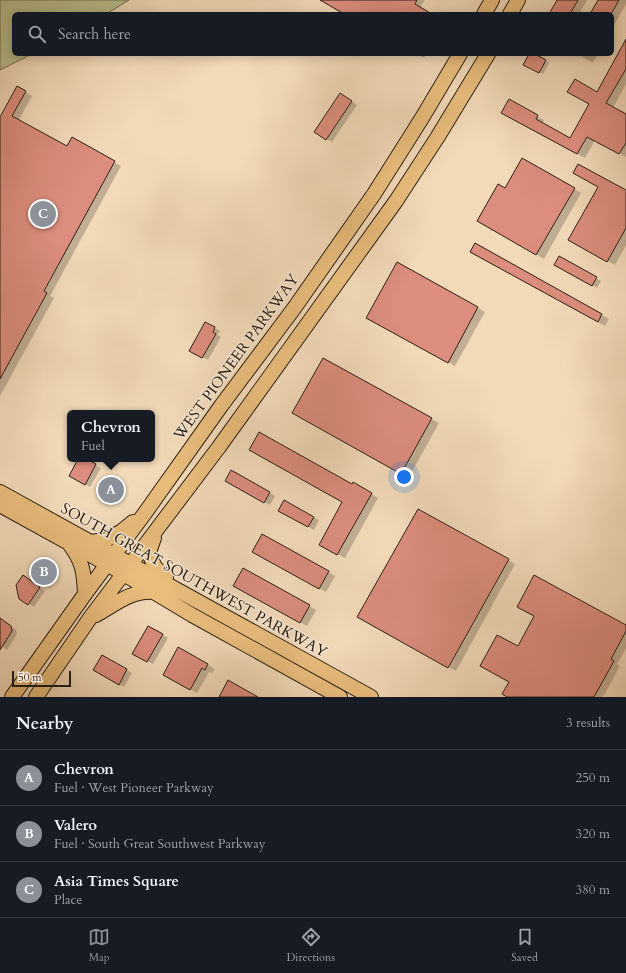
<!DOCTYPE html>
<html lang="en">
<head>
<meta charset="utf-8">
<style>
	body { margin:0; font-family:Cardo,serif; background:#20242c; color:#f1f3f6 }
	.scale { position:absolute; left:12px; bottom:10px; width:59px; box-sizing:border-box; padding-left:4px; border:2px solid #2a2015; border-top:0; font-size:11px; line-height:14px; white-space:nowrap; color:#2a2015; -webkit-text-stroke:3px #f7e7d2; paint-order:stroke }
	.you { position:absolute; left:404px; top:477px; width:14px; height:14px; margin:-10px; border:3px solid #fff; border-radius:50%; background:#1a73e8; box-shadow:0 0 0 6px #1a73e833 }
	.badge { display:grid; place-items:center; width:26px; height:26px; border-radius:50%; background:#8c9099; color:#fff; font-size:13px; font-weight:700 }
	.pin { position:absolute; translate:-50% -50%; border:2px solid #fff; box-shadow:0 1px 4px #0006 }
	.popup { position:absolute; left:67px; top:410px; width:88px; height:52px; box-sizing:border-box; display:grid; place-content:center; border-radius:6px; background:#171b24; filter:drop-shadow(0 1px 3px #0005); font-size:13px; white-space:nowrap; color:#9ea1a6 }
	.popup b { font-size:15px; color:#f1f3f6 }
	.popup::after { content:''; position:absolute; left:50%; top:100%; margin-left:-8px; border:8px solid transparent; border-top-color:#171b24 }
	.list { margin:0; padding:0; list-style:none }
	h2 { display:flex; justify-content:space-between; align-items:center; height:52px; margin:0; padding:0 16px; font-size:17px }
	h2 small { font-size:13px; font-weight:400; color:#9ea1a6 }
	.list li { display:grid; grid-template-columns:26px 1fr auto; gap:12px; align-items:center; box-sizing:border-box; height:56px; padding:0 16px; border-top:1px solid #363941 }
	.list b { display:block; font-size:15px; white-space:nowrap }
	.list p { margin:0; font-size:13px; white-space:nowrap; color:#9ea1a6 }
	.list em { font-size:13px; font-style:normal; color:#9ea1a6 }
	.icon { flex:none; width:22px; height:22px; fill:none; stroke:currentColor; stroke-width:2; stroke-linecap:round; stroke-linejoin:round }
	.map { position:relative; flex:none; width:626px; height:697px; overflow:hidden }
	.search { position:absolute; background:#171b24; box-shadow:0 2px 10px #0003; left:12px; right:12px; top:12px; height:44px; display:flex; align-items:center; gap:10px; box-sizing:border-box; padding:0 14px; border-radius:6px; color:#9ea1a6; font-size:15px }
	.sheet { height:220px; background:#171b24 }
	nav { display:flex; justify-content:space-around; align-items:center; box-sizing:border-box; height:56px; border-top:1px solid #363941; background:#171b24; font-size:11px; color:#9ea1a6 }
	nav a { display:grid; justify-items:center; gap:2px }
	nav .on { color:#8c9099 }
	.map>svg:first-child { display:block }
</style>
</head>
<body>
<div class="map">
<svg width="626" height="697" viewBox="0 0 626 697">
	<rect width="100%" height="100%" fill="#f2dab9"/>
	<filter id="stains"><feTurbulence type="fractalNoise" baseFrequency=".005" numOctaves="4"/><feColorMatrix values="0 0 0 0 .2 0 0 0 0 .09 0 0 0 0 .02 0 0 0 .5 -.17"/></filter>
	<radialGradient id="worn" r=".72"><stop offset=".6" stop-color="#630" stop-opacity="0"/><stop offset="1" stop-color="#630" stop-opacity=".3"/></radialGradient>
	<path fill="#bac08f" stroke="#727052" d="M0,0H129L106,14H14V54H32L0,70Z"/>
	<path fill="#0003" d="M327,0H425L420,8L430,14H346Z
		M558,0H587L579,14H550Z
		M599,0H626V4L612,29V14H591Z
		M626,41V84L613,108L626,115V157L595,140L585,158L509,117V101L544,120L542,124L570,139Z
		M416,54H426L424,58Z
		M530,54H533L549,63L543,74L525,64Z
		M577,54H598L593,63Z
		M18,87L32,96L19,120L68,147L72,139L121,166L50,296L54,298L0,396V120Z
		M345,97L357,105L332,142L315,132Z
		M522,159L581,193L544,259L478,221L506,189Z
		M626,191V245L615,265L569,239Z
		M475,245L609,319L605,326L471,251Z
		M559,258L601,281L597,288L556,264Z
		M397,263L485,312L455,366L367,318Z
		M206,323L220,331L217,335L221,337L208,360L190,351Z
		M324,359L439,423L409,477L293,413Z
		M79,459H85L101,468L90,487L70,475Z
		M231,471L275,496L270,505L226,481Z
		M354,484L378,498L345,558L320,544Z
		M284,501L319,520L314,530L279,510Z
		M418,510L515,564L456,671L359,616Z
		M263,536L335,576L326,592L254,552Z
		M244,569L316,610L307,626L234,585Z
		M28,580L45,591L34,607L20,598Z
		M0,617L16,630L17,634L7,650L0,645Z
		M149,627L168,638L153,664L134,654Z
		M626,627V648L617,664L620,666L603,697H509L510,682L518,648Z
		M179,648L215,669L212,673L209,672L197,693L164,675Z
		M102,656L132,673L124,687L94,670Z"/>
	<path fill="#dc8d7d" stroke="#2a2015" d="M320,0H417L415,4L432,14H344Z
		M557,0H578L570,14H549Z
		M598,0H619L611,14H590Z
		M626,39V69L606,103L626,114V143L619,154L587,137L577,154L501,113L509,99L538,115L536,119L570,138L589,104L567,92L575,79L597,92Z
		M529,54H535L546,60L539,73L523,65Z
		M17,86L26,91L12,116L67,146L72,137L115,161L44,291L47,293L0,379V117Z
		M340,93L352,101L326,140L314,132Z
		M522,158L575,188L536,255L477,221L498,184L505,188Z
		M578,164L626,190V228L607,262L568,240L598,187L573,173Z
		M475,243L602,314L598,322L470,252Z
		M559,256L597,277L592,286L554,265Z
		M397,262L478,307L448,363L366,318Z
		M205,322L215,327L213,332L216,334L202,358L189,351Z
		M323,358L432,418L401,474L292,413Z
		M259,432L352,484L353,482L372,493L337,555L319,545L342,502L249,450Z
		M78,459H87L96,464L85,485L69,476Z
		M231,470L270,492L264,503L225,481Z
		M284,500L314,517L308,527L278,511Z
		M418,509L509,559L448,668L357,617Z
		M262,534L329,571L319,589L252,552Z
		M243,568L310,605L300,623L233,586Z
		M23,575L40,587L28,605L19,599L16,585Z
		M534,575L626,625V631L611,659L614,661L594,697H507L502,694L509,682L480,666L497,635L518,646L534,616L517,607Z
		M0,618L11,626L12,631L0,650Z
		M148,626L163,634L147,662L132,654Z
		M178,647L208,664L205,670L202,668L190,690L163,675Z
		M102,655L127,669L119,685L93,670Z
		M228,680L258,697H219Z"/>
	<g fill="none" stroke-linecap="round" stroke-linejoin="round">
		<defs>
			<path id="major" d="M484,14L492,0
				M510,14L518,0
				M0,492L371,697
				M0,505L107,564L192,615L340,697
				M154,538L149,552C153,564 155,570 166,577
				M90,542L106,540L122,531L133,522
				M70,545C83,562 84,573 85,594
				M96,615C114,605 133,589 154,592
				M12,697L85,594L145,513L221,406L295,307L374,194L422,118L460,54
				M36,697L90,618L219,447L396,201L437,138L488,54"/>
		</defs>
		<use href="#major" stroke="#2a2015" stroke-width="16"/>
		<use href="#major" stroke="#e9bd7c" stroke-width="14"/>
	</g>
	<g text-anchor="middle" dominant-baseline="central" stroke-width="3" stroke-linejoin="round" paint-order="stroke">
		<g font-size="15" fill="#2a2015" stroke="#f7e7d2">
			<text transform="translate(236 357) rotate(-54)">WEST PIONEER PARKWAY</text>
			<text transform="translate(194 580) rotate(29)">SOUTH GREAT SOUTHWEST PARKWAY</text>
		</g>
	</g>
	<rect width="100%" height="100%" filter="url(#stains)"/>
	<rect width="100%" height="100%" fill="url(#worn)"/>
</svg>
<div class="scale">50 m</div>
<div class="you"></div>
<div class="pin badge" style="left:111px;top:490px">A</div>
<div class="popup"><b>Chevron</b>Fuel</div>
<div class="pin badge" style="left:44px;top:572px">B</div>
<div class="pin badge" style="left:43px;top:214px">C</div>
<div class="search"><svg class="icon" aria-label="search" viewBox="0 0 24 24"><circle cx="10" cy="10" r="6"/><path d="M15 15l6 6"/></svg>Search here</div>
</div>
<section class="sheet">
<h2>Nearby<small>3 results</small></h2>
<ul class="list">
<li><span class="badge">A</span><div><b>Chevron</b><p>Fuel · West Pioneer Parkway</p></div><em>250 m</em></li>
<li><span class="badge">B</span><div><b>Valero</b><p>Fuel · South Great Southwest Parkway</p></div><em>320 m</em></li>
<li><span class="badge">C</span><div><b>Asia Times Square</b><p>Place</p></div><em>380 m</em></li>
</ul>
</section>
<nav>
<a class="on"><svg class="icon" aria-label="map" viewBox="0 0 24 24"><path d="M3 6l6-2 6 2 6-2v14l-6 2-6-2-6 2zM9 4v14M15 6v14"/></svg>Map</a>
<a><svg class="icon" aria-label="directions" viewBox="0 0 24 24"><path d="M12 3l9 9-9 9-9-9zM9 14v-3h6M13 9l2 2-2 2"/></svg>Directions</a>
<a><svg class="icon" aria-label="saved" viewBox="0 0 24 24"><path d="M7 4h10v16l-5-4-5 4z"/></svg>Saved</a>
</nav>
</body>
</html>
